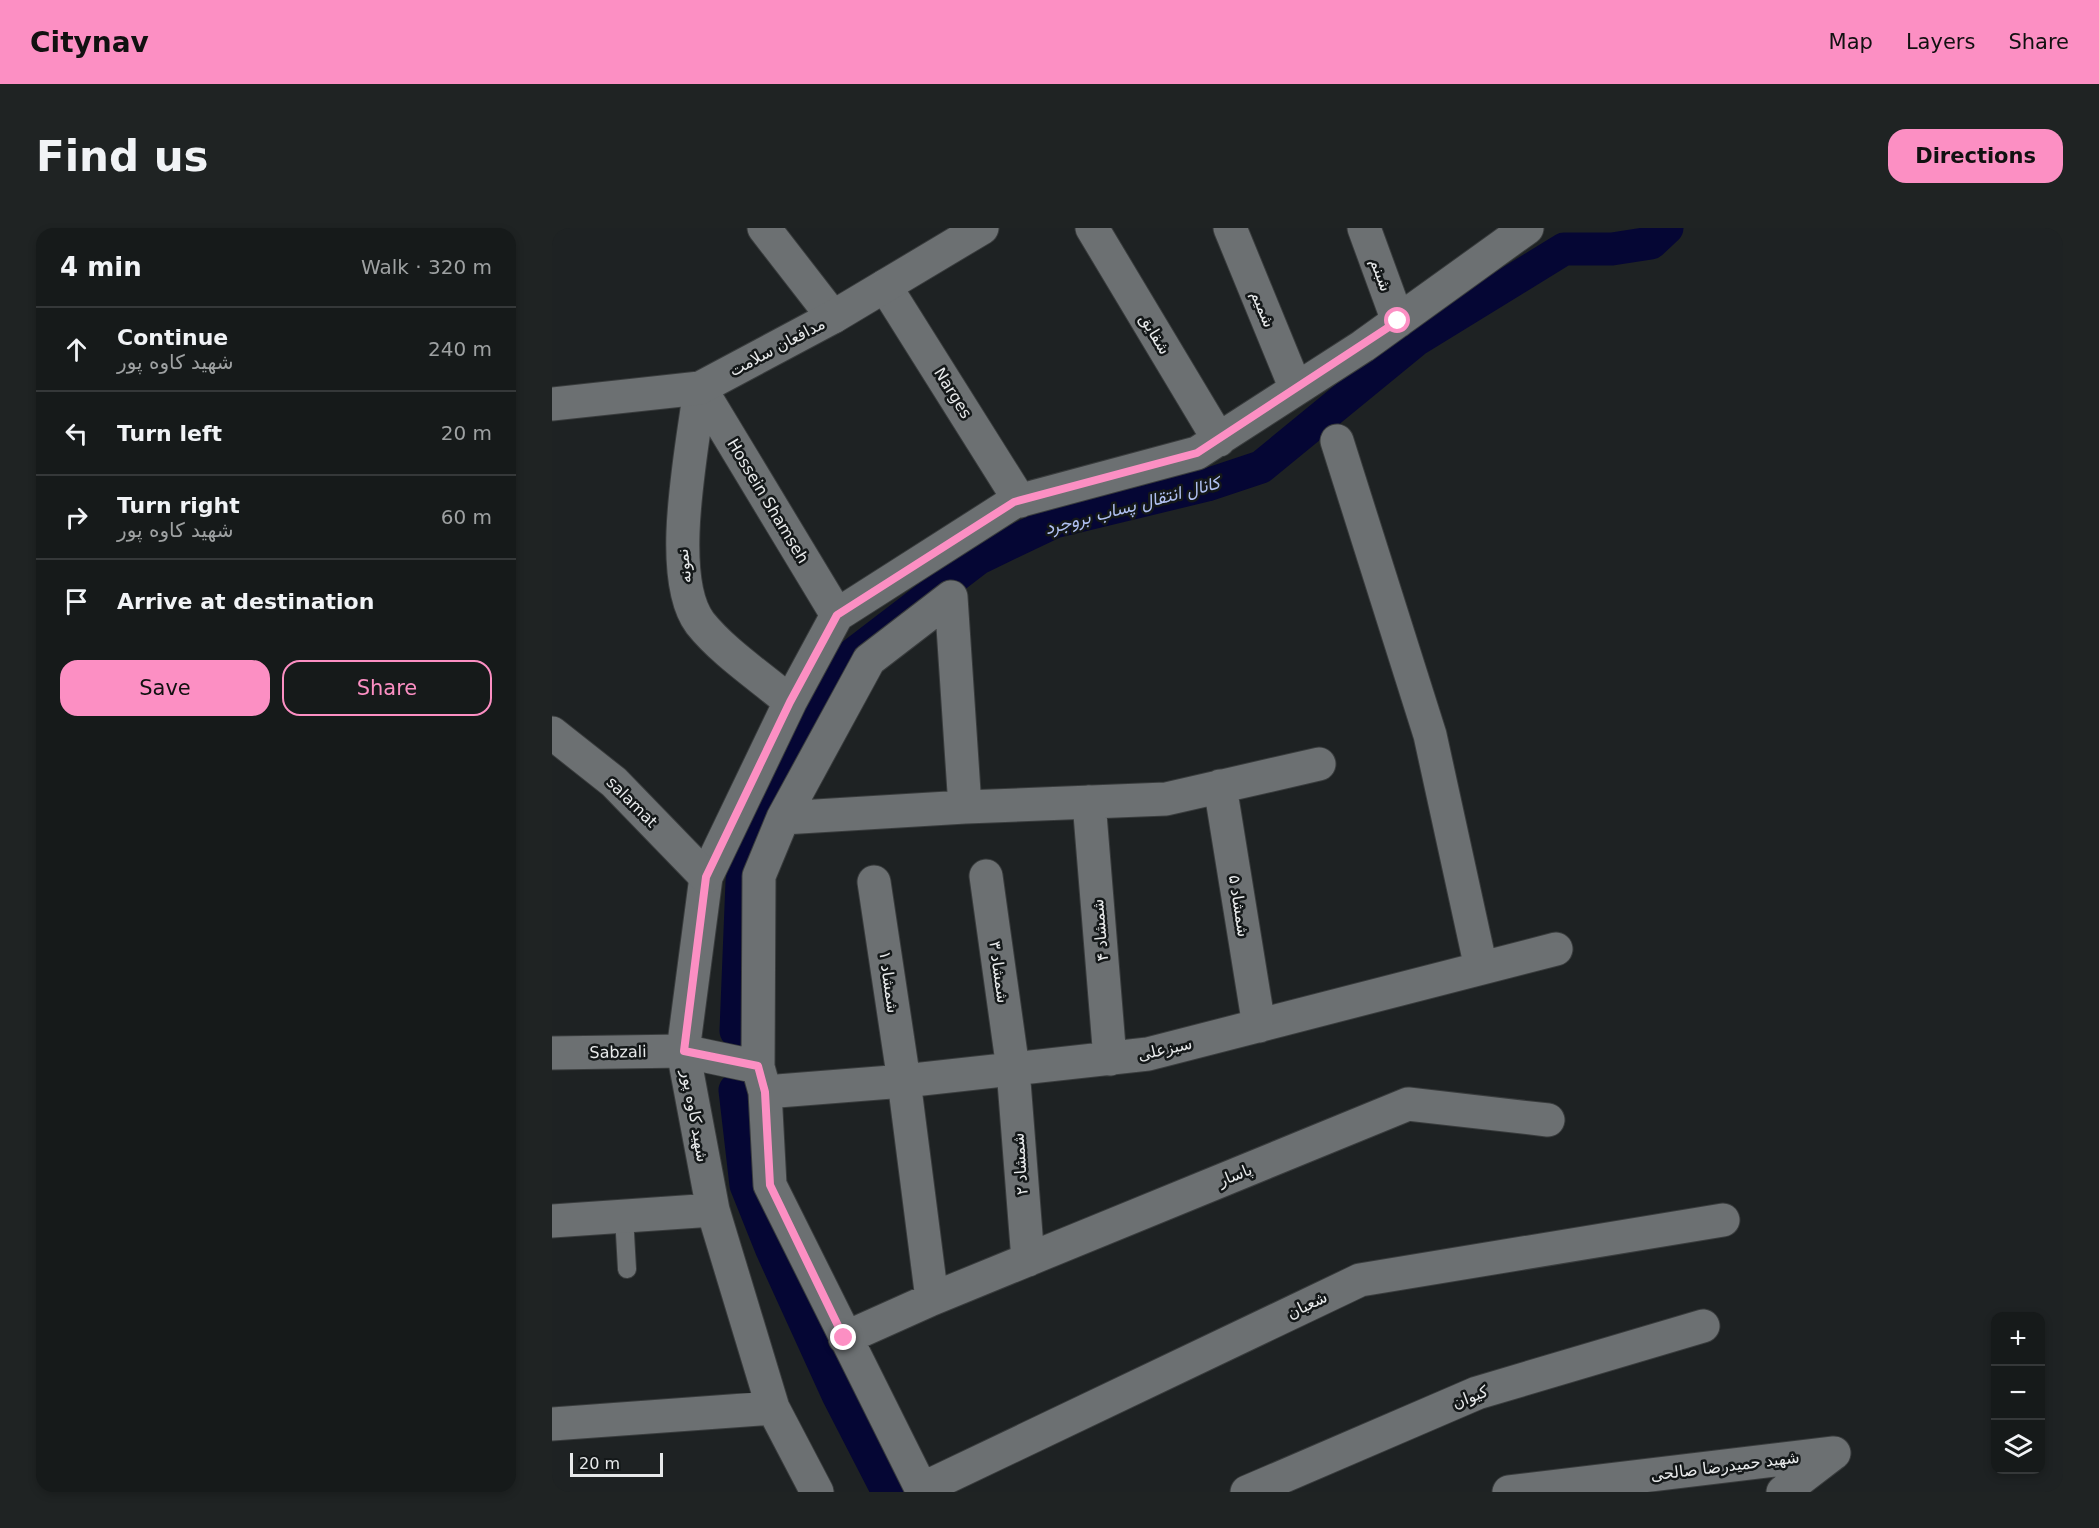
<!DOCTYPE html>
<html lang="en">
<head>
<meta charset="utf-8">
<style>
	body { margin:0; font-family:"DejaVu Sans",Vazirmatn,sans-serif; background:#1f2323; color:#f1f3f6 }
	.controls { position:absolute; right:18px; bottom:18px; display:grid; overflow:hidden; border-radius:12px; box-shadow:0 3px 9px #0003 }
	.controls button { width:54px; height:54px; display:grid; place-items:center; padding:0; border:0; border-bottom:2px solid #353839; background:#161a1a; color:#f1f3f6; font:30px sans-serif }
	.scale { position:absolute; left:18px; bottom:15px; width:93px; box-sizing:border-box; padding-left:6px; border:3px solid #e7e9ea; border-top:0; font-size:16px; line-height:21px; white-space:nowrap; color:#e7e9ea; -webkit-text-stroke:4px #141819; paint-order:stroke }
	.stop { position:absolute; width:18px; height:18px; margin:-14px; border:4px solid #fc8fc3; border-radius:50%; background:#fff }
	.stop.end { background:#fc8fc3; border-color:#fff; box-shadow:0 2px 6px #0008 }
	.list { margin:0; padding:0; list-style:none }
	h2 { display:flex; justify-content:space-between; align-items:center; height:78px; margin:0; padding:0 24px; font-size:26px }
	h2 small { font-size:20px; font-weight:400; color:#9ea1a2 }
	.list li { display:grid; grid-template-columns:39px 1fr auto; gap:18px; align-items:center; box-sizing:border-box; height:84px; padding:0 24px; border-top:2px solid #353839 }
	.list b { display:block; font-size:22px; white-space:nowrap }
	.list p { margin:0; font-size:20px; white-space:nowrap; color:#9ea1a2 }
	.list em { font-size:20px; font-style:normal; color:#9ea1a2 }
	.actions { display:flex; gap:12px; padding:18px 24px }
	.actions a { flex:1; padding:14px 0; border:2px solid #fc8fc3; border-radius:18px; text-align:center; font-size:21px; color:#fc8fc3 }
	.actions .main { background:#fc8fc3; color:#111 }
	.icon { flex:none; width:33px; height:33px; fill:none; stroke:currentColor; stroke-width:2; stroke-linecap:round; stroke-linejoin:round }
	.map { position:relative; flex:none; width:1511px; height:1264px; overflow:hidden; border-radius:18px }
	header { display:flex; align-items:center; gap:36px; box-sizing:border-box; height:84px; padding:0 30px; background:#fc8fc3; color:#111 }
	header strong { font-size:28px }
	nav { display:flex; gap:33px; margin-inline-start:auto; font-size:21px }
	.intro { display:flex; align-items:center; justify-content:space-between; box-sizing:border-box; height:144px; padding:0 36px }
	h1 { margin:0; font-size:42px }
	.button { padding:15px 27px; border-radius:18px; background:#fc8fc3; color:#111; font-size:21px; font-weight:700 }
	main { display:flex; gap:36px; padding:0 36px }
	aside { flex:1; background:#161a1a; border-radius:18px; box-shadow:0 3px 9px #0003 }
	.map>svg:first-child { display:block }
</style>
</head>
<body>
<header>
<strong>Citynav</strong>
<nav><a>Map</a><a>Layers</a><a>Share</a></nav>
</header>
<div class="intro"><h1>Find us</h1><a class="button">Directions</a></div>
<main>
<aside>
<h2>4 min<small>Walk · 320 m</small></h2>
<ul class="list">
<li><svg class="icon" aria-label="ahead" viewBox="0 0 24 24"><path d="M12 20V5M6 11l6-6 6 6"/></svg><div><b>Continue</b><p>شهید کاوه پور</p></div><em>240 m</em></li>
<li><svg class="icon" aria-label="left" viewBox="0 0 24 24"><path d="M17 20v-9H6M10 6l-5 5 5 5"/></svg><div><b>Turn left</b></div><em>20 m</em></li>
<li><svg class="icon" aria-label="right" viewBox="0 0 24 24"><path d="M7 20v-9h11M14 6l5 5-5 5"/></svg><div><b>Turn right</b><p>شهید کاوه پور</p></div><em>60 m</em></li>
<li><svg class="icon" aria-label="arrive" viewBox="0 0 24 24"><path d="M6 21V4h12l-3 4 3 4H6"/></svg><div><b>Arrive at destination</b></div></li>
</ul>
<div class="actions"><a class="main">Save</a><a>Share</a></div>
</aside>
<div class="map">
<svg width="1511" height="1264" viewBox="0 0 1511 1264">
	<rect width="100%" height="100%" fill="#1e2223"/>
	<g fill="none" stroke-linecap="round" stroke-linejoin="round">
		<path stroke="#050634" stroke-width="33" d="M184,803L190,654L194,624L221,561L295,431L427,330L502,294L655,257L709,239L864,112L1012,21H1060L1099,15L1115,0
			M183,862L194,957L220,1022L286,1167L336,1264"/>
		<defs>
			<path id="service" d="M72,988L75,1041"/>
			<path id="minor" d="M212,0L281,89
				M540,0L667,212
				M678,0L744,161
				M812,0L846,93
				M333,58L468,273
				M148,160C141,218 113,348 148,395C172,425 209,449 238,474
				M148,160L285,387
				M785,213L878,507L929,740
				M399,369L413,579
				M668,558L707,798
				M537,574L558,831
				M231,590L413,579L614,571L767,536
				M434,648L461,841L476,1032
				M322,654L352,853L380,1071
				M0,825L131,823L206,839
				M213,864L352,853L596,826L1004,721
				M0,993L161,982
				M293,1110L380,1071L856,876L996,892
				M0,1196L221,1180
				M370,1261L808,1052L1171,992
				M265,1264L221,1180L161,982L131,823L154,649L238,474L285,387L462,274L645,225L811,118L975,0
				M371,1264L218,957L213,864L206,839L207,648L231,590L317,432L399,369
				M695,1264L925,1165L1151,1098
				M957,1264L1282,1225
				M1231,1264L1282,1225"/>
			<path id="tertiary" d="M0,176L148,160L281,89L430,0
				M0,505L62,554L154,649"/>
		</defs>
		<use href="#service" stroke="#393c3d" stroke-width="20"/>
		<use href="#minor" stroke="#393c3d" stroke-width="35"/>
		<use href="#tertiary" stroke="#393c3d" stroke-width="35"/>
		<use href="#service" stroke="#6c7072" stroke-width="18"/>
		<use href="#minor" stroke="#6c7072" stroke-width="33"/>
		<use href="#tertiary" stroke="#6c7072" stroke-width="33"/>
	</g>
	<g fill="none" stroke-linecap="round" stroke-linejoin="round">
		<path stroke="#fc8fc3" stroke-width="8" d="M292,1110L218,957L213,864L206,838L132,823L154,649L238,474L285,387L462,274L645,225L846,93"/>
	</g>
	<g text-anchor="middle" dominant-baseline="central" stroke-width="5" stroke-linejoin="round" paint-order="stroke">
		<g font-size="16" fill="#e7e9ea" stroke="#141819">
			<text transform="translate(829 47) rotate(70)">شبنم</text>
			<text transform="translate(711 81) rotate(68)">شمیم</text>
			<text transform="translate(603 106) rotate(59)">شقایق</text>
			<text transform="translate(225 119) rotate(-28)">مدافعان سلامت</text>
			<text transform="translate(401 165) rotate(58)">Narges</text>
			<text transform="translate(216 273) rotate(59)">Hossein Shamseh</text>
			<text transform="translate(132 338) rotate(-96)">نمونه</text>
			<text transform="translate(80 574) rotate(45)">salamat</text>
			<text transform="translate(687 678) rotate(81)">شمشاد ۵</text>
			<text transform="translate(548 702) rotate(-95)">شمشاد ۴</text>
			<text transform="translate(447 744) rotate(82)">شمشاد ۳</text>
			<text transform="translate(337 754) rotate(82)">شمشاد ۱</text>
			<text transform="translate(613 821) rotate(-13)">سبزعلی</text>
			<text transform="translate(66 824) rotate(-1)">Sabzali</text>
			<text transform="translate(143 888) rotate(80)">شهید کاوه پور</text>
			<text transform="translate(468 936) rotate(-94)">شمشاد ۲</text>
			<text transform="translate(683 947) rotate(-22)">پاسار</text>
			<text transform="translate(755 1077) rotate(-26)">شعبان</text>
			<text transform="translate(918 1169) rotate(-21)">کیوان</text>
			<text transform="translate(1173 1238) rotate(-7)">شهید حمیدرضا صالحی</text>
		</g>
		<g font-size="18" font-style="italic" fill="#b0c0f1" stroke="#141819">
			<text transform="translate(580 277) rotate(-15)">کانال انتقال پساب بروجرد</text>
		</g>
	</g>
</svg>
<div class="controls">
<button>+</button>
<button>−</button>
<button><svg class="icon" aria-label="layers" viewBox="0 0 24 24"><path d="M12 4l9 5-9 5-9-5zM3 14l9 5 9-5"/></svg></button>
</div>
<div class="scale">20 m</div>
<div class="stop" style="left:846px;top:93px"></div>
<div class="stop end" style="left:292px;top:1110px"></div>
</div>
</main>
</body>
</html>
